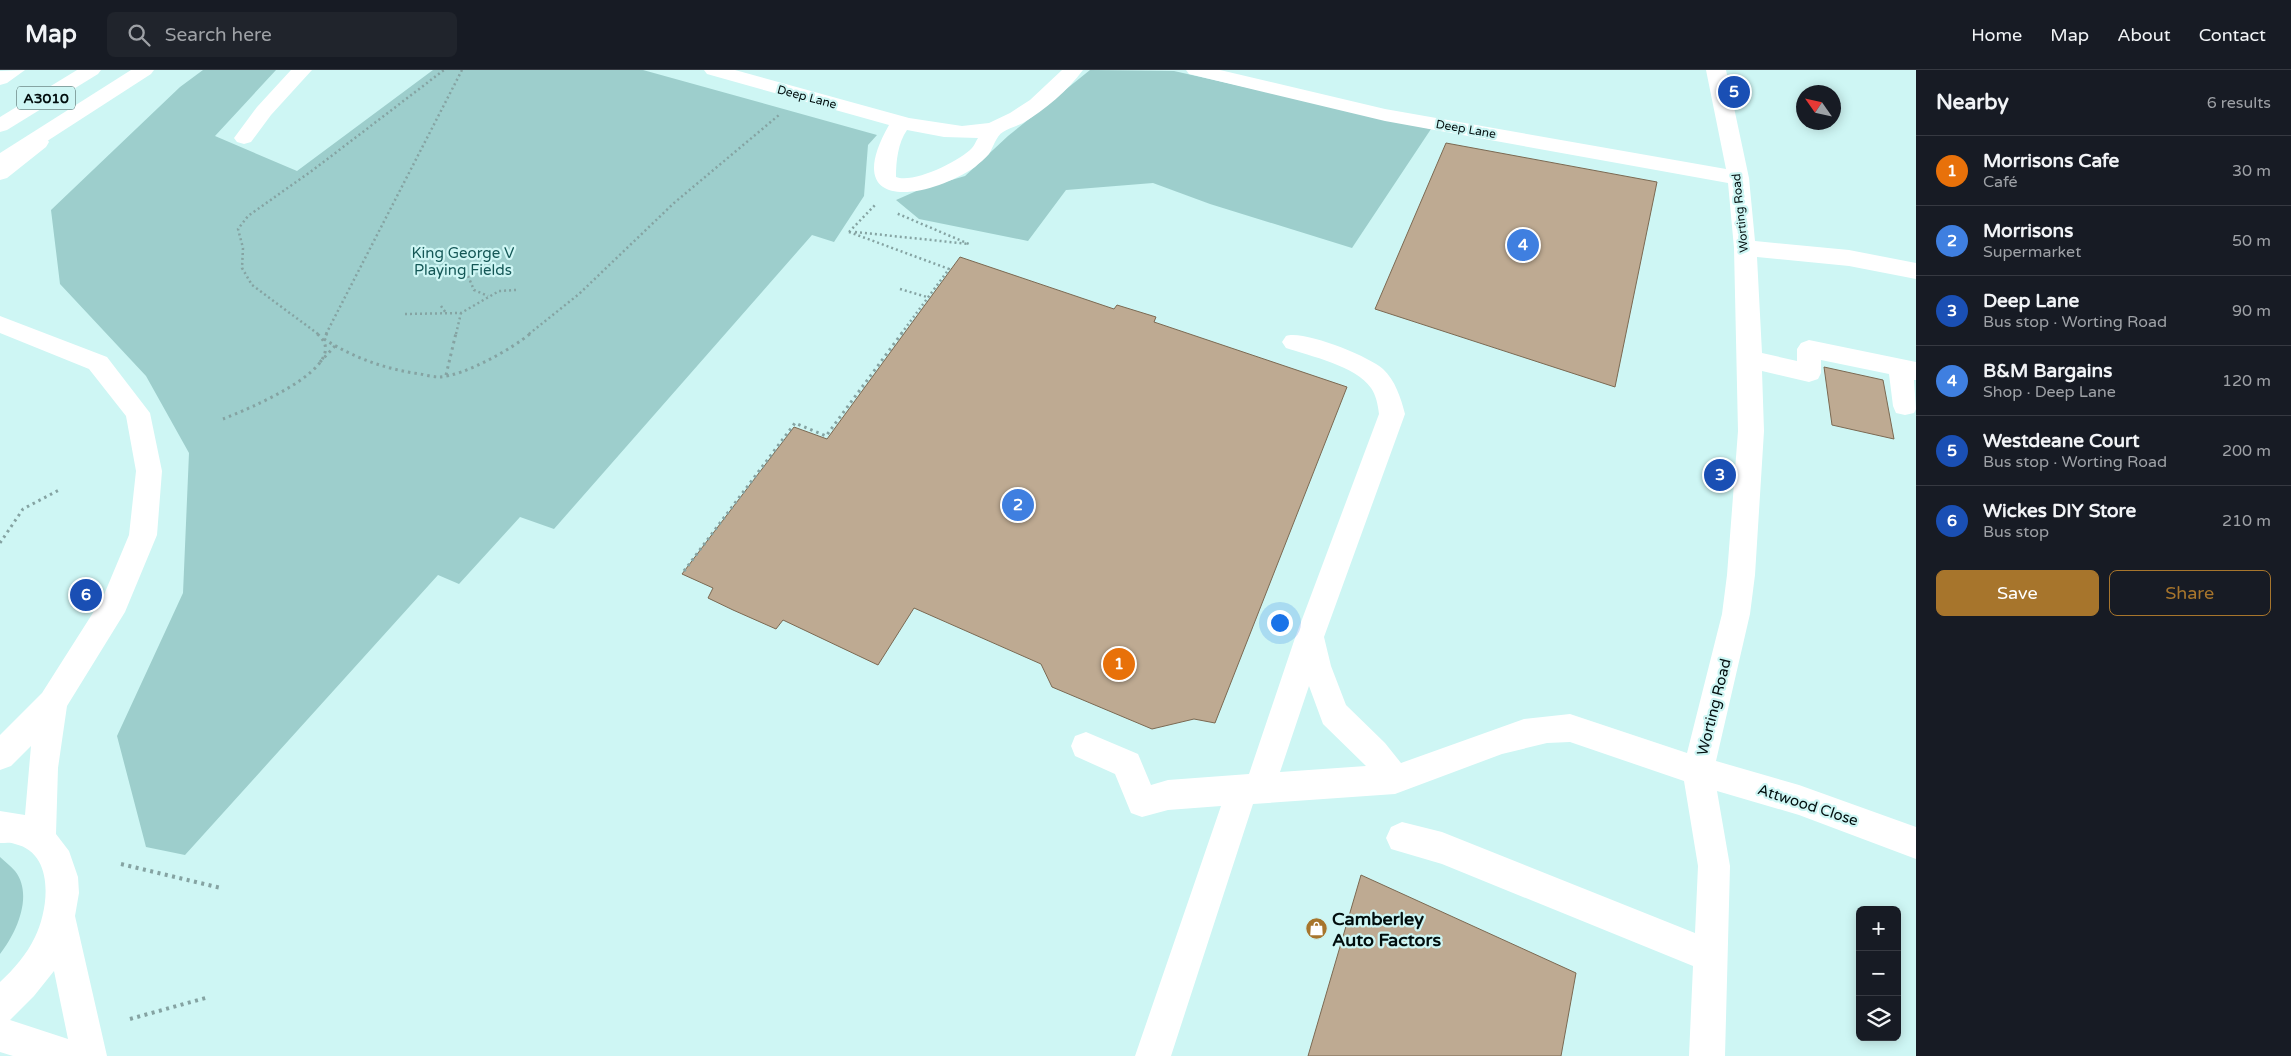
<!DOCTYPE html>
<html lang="en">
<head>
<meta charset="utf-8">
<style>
	body { margin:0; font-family:"Varela Round",sans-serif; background:#20242c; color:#f1f3f6 }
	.controls { position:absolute; right:15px; bottom:15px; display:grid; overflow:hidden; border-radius:8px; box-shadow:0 2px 12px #0003 }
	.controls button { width:45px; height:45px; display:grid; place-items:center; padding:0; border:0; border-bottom:1px solid #363941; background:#171b24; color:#f1f3f6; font:25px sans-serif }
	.compass { position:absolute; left:1796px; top:15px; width:45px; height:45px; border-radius:50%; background:#171b24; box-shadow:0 2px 12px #0003; rotate:304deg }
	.you { position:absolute; left:1279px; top:552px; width:18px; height:18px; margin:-12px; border:4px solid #fff; border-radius:50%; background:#1a73e8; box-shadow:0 0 0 8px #1a73e833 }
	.badge { display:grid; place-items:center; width:32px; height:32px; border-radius:50%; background:#a7752c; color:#fff; font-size:16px; font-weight:700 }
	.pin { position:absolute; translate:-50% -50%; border:2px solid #fff; box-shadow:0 1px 5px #0006 }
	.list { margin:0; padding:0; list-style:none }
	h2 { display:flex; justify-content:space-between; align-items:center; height:65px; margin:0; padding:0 20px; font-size:21px }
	h2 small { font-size:16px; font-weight:400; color:#9ea1a6 }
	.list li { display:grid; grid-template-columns:32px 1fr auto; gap:15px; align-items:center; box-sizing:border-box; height:70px; padding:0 20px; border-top:1px solid #363941 }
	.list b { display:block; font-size:19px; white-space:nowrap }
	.list p { margin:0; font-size:16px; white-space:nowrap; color:#9ea1a6 }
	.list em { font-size:16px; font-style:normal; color:#9ea1a6 }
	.actions { display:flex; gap:10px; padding:15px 20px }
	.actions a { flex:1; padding:11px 0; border:1px solid #a7752c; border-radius:8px; text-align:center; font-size:18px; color:#a7752c }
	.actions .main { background:#a7752c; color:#fff }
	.icon { flex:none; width:28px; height:28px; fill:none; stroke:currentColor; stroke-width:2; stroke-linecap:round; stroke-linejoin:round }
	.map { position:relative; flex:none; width:1916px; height:986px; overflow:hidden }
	header { display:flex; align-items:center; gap:30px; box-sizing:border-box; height:70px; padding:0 25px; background:#171b24; border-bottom:1px solid #363941 }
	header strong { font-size:24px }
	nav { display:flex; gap:28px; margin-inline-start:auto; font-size:18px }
	.search { width:350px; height:45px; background:#20242c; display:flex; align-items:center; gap:12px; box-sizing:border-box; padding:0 18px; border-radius:8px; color:#9ea1a6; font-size:19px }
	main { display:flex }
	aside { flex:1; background:#171b24 }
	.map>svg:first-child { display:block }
</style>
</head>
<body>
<header>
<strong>Map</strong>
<div class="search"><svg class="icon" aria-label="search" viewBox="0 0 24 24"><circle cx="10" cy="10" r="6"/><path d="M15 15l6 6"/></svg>Search here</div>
<nav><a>Home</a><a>Map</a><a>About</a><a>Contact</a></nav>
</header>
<main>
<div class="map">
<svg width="1916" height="986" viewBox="0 0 1916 986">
	<rect width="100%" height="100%" fill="#cef6f4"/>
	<path fill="#9dcecc" d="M203,0H276L215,66L297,101L433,0H643L877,65L868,75L864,126L834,172L812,165L554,459L520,447L459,514L438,505L185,785L146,777L117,666L183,523L189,383L146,306L60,214L51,140L180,17Z
		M1090,0L1174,1L1431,59L1352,178L1210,134L1153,113L1066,120L1028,171L919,149L896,130L921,119L965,106L1008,66Z
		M0,787C5,792 11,796 15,801C34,825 16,864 0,884Z"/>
	<path fill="#beaa92" stroke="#7b6952" d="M1446,73L1657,112L1615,317L1375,239Z
		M960,187L1114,239L1117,235L1156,247L1154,252L1347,317L1215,653L1194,649L1152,659L1052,617L1041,594L914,538L878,595L783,550L776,559L733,540L708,528L713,518L682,504L794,357L827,369Z
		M1824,297L1883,310L1894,369L1832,355Z
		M1361,805L1576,903L1561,986H1308Z"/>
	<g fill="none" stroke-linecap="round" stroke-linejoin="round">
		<path stroke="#85a3a2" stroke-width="2.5" stroke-dasharray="2 3" stroke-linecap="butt" d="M849,162L875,135
			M849,162L949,199L901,264
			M855,162L969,174L896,143
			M468,206L474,220L488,226
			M900,219L927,227
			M441,236L446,243
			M405,244L461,243L499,221L516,220
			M318,264L252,215L242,198L243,178L238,159L248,146L313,100L444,0
			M326,264L462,0
			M456,264L461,243
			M529,264L579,224L674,133L779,45"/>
		<path stroke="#85a3a2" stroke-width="3" stroke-dasharray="2.5 4" stroke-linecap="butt" d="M327,263L324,269C354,288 385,299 420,304C426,305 433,307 439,307C464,306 512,279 531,263
			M320,292L335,276
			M446,305L456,263
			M223,349C243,341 359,295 316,263
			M0,473L23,439L59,420
			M684,501L795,353L826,366L902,263"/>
		<path stroke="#85a3a2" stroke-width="4" stroke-dasharray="3 4.5" stroke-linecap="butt" d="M121,794L221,818
			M130,949L209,927"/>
		<path fill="#fff" fill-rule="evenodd" d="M25,0L7,13L0,15V1Z
			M291,0H312L271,45L251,72L244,74L237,72L234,68L257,37Z
			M704,0H735L909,48L962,56L989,53L1010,43L1030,30L1062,0H1083C1068,20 1045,40 1023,53C1017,56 1009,58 1003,62C996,66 993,78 989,84C985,89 979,93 975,97C926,130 839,143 889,55L707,4ZM907,60L944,67L978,68C976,71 974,76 972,78C960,91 913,114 896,107C896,91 898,73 907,60Z
			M1186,0H1220L1385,39L1726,99L1706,0H1726L1749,108L1755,171L1849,180L1916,193V209L1849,196L1757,187L1762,283L1797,291V279L1801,273L1809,270L1916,292V310H1914L1916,339L1914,343L1905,345L1896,343L1893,336L1889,304L1821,290V303L1818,309L1809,312L1762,301L1764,361L1755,505L1750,544L1716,691L1799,715L1916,757V789L1799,745L1717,721L1730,796L1725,986H1689L1693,896L1442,794L1391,779L1386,768L1391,757L1402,752L1442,762L1695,863L1698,796L1684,711L1570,672L1547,673L1502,684L1395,724L1253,734L1171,986H1135L1221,736L1168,740L1142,747L1131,743L1115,704L1075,686L1071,676L1075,666L1086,662L1138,684L1151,715L1168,710L1249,704L1295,568L1379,344C1378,335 1376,325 1371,318C1356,296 1310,286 1286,278L1282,272L1286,266C1304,260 1368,286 1383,299C1395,310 1401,328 1405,344L1324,567L1331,596L1346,635L1385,673L1401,693L1524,649L1570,644L1687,683L1722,544L1727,505L1738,361L1734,178L1728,113L1385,51L1189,4ZM1309,616L1323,654L1366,696L1280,702Z
			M39,66L46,67L49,72L46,77L7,108L0,110V92L32,67Z
			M0,246L107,287L150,343L162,401L157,465L125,542L67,636L58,698L56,764L69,781L78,807L79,823L75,846L107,986H13L0,982V912C14,899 27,884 35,867C49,839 55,783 15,774C11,772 5,773 0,773V741L25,745L31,676L11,696L0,700V665L42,623L103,527L129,465L136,401L126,346L89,299L0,263ZM54,901L68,969L10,950L34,926Z"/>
		<path fill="#fff" fill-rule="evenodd" d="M77,0H101L98,4L7,60L0,62V47Z
			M131,0H154L151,4L7,97L0,99V83Z"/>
	</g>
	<defs>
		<symbol id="shop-disc" viewBox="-11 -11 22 22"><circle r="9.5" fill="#a7752c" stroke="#cef6f4"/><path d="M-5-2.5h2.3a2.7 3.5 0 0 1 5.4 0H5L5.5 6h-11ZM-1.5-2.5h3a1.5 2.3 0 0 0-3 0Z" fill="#fff"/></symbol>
	</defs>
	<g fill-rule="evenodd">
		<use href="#shop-disc" x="1304" y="846" width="25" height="25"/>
	</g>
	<g text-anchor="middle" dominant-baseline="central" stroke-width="4.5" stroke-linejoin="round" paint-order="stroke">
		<g font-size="12" fill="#020e0e" stroke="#cef6f4">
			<text transform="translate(807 27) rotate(15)">Deep Lane</text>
			<text transform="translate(1466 59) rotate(10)">Deep Lane</text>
			<text transform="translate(1740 143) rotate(-96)">Worting Road</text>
		</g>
		<rect fill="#cef6f4" stroke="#3f5453" stroke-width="1" x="17" y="16.5" width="58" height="23" rx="4"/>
		<g font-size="14" font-weight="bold" fill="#020e0e">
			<text x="46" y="28">A3010</text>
		</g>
		<g font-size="15" fill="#145756" stroke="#cef6f4">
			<text x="463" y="183">King George V<tspan x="463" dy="17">Playing Fields</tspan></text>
		</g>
		<g font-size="15" fill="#020e0e" stroke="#cef6f4">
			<text transform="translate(1714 637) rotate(-76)">Worting Road</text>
			<text transform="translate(1808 735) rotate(18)">Attwood Close</text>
		</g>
		<g font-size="18" font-weight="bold" fill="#020e0e" stroke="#cef6f4" text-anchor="start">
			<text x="1332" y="849">Camberley<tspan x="1332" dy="21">Auto Factors</tspan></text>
		</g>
	</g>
</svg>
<div class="controls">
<button>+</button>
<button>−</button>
<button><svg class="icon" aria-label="layers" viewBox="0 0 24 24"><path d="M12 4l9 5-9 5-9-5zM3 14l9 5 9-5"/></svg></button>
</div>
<svg class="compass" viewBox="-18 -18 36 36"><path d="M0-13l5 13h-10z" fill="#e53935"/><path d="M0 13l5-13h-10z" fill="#9ea1a6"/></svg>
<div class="you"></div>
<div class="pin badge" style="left:1119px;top:594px;background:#e8710a">1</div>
<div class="pin badge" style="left:1018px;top:435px;background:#3f7fe0">2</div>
<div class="pin badge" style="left:1720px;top:405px;background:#1a4fb4">3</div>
<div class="pin badge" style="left:1523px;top:175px;background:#3f7fe0">4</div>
<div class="pin badge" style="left:1734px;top:22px;background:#1a4fb4">5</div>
<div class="pin badge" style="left:86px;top:525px;background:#1a4fb4">6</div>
</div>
<aside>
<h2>Nearby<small>6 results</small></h2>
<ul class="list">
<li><span class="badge" style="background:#e8710a">1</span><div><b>Morrisons Cafe</b><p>Café</p></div><em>30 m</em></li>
<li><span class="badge" style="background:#3f7fe0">2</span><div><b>Morrisons</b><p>Supermarket</p></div><em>50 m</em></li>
<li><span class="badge" style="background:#1a4fb4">3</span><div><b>Deep Lane</b><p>Bus stop · Worting Road</p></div><em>90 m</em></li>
<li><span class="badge" style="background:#3f7fe0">4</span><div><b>B&amp;M Bargains</b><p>Shop · Deep Lane</p></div><em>120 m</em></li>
<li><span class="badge" style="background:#1a4fb4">5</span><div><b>Westdeane Court</b><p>Bus stop · Worting Road</p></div><em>200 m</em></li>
<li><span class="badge" style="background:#1a4fb4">6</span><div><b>Wickes DIY Store</b><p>Bus stop</p></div><em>210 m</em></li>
</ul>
<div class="actions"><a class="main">Save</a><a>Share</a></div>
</aside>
</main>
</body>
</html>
